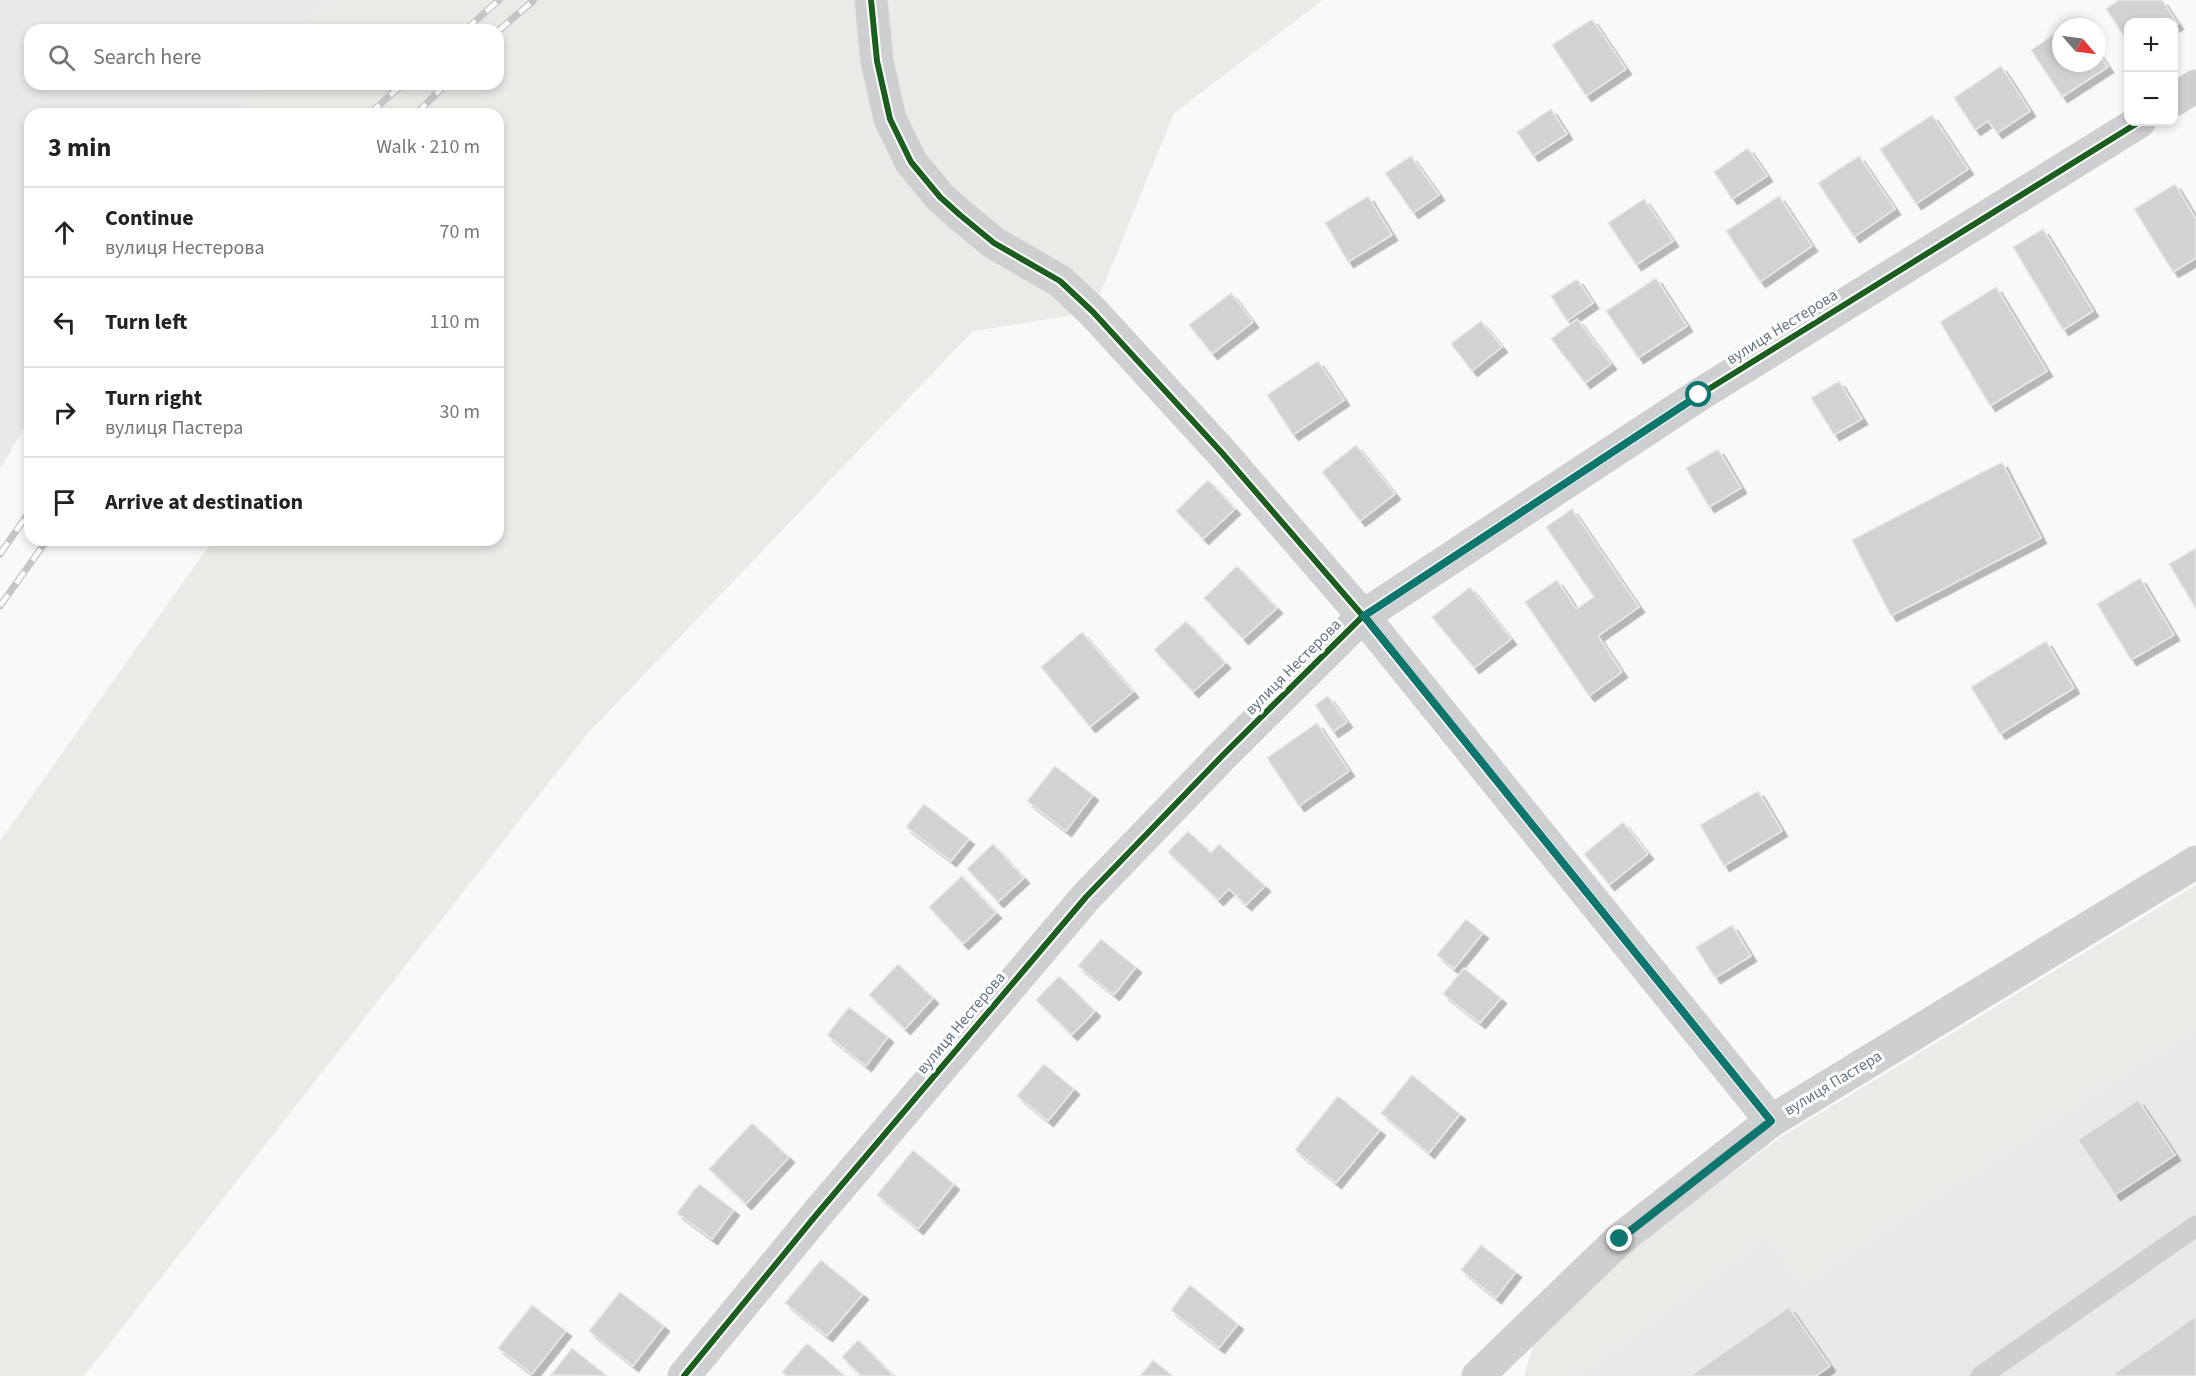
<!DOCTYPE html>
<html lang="en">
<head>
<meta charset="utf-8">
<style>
	body { margin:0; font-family:"Source Sans 3",sans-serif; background:#f6f6f6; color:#222 }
	.controls { position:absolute; right:18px; top:18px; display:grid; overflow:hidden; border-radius:12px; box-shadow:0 3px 9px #0003 }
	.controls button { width:54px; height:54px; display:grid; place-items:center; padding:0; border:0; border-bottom:2px solid #e0e0e0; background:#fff; color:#222; font:30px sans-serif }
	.compass { position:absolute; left:2052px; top:18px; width:54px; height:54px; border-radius:50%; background:#fff; box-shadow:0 3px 9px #0003; rotate:118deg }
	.stop { position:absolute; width:18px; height:18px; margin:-14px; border:4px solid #0f766e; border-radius:50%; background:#fff }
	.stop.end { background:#0f766e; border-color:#fff; box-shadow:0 2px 6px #0008 }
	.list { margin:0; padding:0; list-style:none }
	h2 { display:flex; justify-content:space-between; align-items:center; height:78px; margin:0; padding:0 24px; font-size:26px }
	h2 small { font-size:20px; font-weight:400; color:#767676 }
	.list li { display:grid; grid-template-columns:39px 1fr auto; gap:18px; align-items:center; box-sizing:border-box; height:90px; padding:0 24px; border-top:2px solid #e0e0e0 }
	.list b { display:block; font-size:22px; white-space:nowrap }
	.list p { margin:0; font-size:20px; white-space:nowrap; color:#767676 }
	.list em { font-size:20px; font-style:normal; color:#767676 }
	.icon { flex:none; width:33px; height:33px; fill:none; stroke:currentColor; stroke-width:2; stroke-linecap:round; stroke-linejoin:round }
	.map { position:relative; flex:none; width:2196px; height:1376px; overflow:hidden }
	.search { position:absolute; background:#fff; box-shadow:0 3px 9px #0003; left:24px; top:24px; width:480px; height:66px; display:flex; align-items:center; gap:15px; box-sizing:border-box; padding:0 21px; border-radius:18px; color:#767676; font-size:22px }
	.panel { position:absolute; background:#fff; box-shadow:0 3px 9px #0003; left:24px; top:108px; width:480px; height:438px; border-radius:18px }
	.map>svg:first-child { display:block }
</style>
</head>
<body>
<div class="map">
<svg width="2196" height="1376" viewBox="0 0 2196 1376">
	<defs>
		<filter id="shadow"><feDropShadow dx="5.5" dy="5.5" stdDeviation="0" flood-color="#0004"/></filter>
	</defs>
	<rect width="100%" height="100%" fill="#f9f9f9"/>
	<path fill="#e8e9e9" d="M0,0H324L302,30H30V84H261L239,114H30V418L0,469Z
		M2196,1027V1376H1576L1767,1238L1802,1284Z"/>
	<path fill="#e8ebe6" d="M324,0H1323L1174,113L1093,312L973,331L587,734L84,1376H0V841L213,540H498V114H239L261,84H498V30H302Z
		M2196,885V1027L1802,1284L1767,1239L1576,1376H1524L1534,1342L1626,1253L1781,1137Z"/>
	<path fill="#d0d2d3" stroke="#e8e8e8" stroke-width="1.5" filter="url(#shadow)" d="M2119,0H2162L2178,24L2174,26V22H2128V42L2106,9Z
		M1592,19L1626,69L1586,96L1552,45Z
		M2061,30V63H2097V51L2108,67L2062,97L2031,50Z
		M2001,66L2030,111L1997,133L1988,121L1975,130L1954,98Z
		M1551,109L1567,134L1533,156L1517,132Z
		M1932,115L1968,169L1916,204L1880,149Z
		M1748,148L1767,176L1732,199L1714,172Z
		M1411,156L1439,195L1413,213L1385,173Z
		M1859,156L1895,209L1854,237L1818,183Z
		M2175,184L2196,219V258L2173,272L2134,209Z
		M1368,196L1392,235L1348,262L1325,223Z
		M1779,196L1812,246L1760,282L1726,231Z
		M1644,199L1673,241L1636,265L1608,223Z
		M2043,229L2093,311L2063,330L2013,247Z
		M1656,278L1687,326L1638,358L1606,311Z
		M1577,279L1593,303L1567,321L1551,296Z
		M1996,287L2047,371L1990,406L1940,322Z
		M1231,293L1253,322L1212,354L1189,325Z
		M1577,319L1611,364L1585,383L1551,339Z
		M1481,321L1502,347L1472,371L1451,344Z
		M1318,361L1344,400L1293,435L1267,395Z
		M1839,381L1862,419L1834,435L1811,398Z
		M1356,445L1395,494L1360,521L1322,472Z
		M1718,449L1741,488L1709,507L1686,468Z
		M2002,462L2041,538L1891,616L1852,540Z
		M1208,480L1235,509L1203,539L1176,511Z
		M1572,509L1639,607L1598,636L1622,672L1589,696L1525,602L1557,580L1576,609L1594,597L1546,527Z
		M2196,548V609L2169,564Z
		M1237,566L1277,608L1243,639L1204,598Z
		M2140,578L2174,635L2131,660L2097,604Z
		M1470,587L1511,639L1474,668L1432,617Z
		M1186,621L1225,663L1193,692L1154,650Z
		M1082,632L1133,692L1090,727L1041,667Z
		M2046,641L2074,688L2000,734L1971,687Z
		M1328,696L1347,722L1333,732L1315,705Z
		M1317,723L1349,771L1299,806L1267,758Z
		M1055,766L1093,795L1066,831L1027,801Z
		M1758,791L1782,831L1724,866L1700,825Z
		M924,804L969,839L951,861L906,827Z
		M1623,822L1648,854L1609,885L1584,854Z
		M1188,831L1211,853L1219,844L1265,886L1246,905L1229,889L1218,900L1168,852Z
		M993,844L1024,878L998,902L967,869Z
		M962,876L996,913L963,944L929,907Z
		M1466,919L1483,933L1454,969L1437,955Z
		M1732,925L1751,956L1715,978L1696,947Z
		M1101,939L1136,967L1114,995L1078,966Z
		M898,964L933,998L905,1029L869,995Z
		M1464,968L1501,998L1480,1023L1443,994Z
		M1059,976L1095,1011L1072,1035L1036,1000Z
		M849,1007L888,1037L866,1066L827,1035Z
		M1044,1064L1074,1089L1048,1121L1017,1096Z
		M1412,1075L1460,1114L1429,1153L1381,1113Z
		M1338,1096L1380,1130L1336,1183L1295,1150Z
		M2138,1100L2175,1155L2115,1195L2078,1140Z
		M752,1123L789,1157L746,1204L709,1169Z
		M913,1150L954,1184L918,1229L877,1195Z
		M699,1184L734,1210L712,1239L677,1213Z
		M1481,1245L1516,1272L1496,1298L1461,1270Z
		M821,1260L863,1294L827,1336L785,1303Z
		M1190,1285L1238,1324L1219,1348L1171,1310Z
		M620,1292L664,1326L633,1366L589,1331Z
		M532,1305L566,1331L532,1374L498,1348Z
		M1789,1307L1830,1366L1816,1376H1690Z
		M2196,1316V1376H2111Z
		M858,1340L894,1376H861L842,1357Z
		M807,1343L845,1376H786L782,1372Z
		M572,1348L607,1376L551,1375Z
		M1153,1360L1173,1376H1140Z"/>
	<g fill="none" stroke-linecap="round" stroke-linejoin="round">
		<path stroke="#cecfd0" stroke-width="21" d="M1981,1376L2196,1226"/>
		<path stroke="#cecfd0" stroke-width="33" d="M871,0L877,61L890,119L911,162L940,197L960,215L994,243L1060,281L1093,312L1223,454L1363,616L1771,1121
			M2174,100L2196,86
			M684,1376L817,1214L1086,897L1223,755L1363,616L1699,395L2139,122
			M1478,1376L1620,1239L1771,1121L2196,862"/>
		<defs>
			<path id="rail" d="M465,30L499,0
				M498,31L534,0
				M369,114L403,84
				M416,114L446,84
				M0,554L30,511
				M0,606L47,540"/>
		</defs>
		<use href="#rail" stroke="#c3c5c6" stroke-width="7"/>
		<use href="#rail" stroke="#fff" stroke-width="4.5" stroke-dasharray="14" stroke-linecap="butt"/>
		<defs>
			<path id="cycleway" d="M871,0L877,61L890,119L911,162L940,197L960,215L994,243L1060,281L1093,312L1223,454L1363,616L1771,1121
				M684,1376L817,1214L1086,897L1223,755L1363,616L1699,395L2139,122"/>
		</defs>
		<use href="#cycleway" stroke="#fff" stroke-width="10"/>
		<use href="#cycleway" stroke="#1b5e20" stroke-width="6"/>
	</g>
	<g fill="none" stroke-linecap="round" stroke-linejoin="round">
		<path stroke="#0f766e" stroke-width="8" d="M1620,1239L1771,1121L1364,616L1699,395"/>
	</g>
	<g text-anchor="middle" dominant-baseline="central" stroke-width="6" stroke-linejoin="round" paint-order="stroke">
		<g font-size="16" fill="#657683" stroke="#fff">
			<text transform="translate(1782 327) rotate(-32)">вулиця Нестерова</text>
			<text transform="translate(1293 667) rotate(-45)">вулиця Нестерова</text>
			<text transform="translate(961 1023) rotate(-50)">вулиця Нестерова</text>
			<text transform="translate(1833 1083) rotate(-31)">вулиця Пастера</text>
		</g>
	</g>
</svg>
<div class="controls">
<button>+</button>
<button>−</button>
</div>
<svg class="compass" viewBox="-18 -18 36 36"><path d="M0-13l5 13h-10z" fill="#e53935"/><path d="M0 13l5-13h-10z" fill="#767676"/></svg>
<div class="stop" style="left:1699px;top:395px"></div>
<div class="stop end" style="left:1620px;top:1239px"></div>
<div class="search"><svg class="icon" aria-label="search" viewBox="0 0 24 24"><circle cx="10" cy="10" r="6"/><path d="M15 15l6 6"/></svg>Search here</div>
<section class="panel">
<h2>3 min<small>Walk · 210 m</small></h2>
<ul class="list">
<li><svg class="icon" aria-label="ahead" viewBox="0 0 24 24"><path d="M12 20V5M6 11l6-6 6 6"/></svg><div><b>Continue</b><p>вулиця Нестерова</p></div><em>70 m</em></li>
<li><svg class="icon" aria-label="left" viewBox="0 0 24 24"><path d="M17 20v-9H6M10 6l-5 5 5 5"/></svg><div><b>Turn left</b></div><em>110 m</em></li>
<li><svg class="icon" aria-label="right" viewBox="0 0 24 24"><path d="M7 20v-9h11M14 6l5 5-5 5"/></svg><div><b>Turn right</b><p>вулиця Пастера</p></div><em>30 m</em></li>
<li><svg class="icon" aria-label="arrive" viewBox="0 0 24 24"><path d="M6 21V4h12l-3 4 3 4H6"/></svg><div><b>Arrive at destination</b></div></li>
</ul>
</section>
</div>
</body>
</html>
